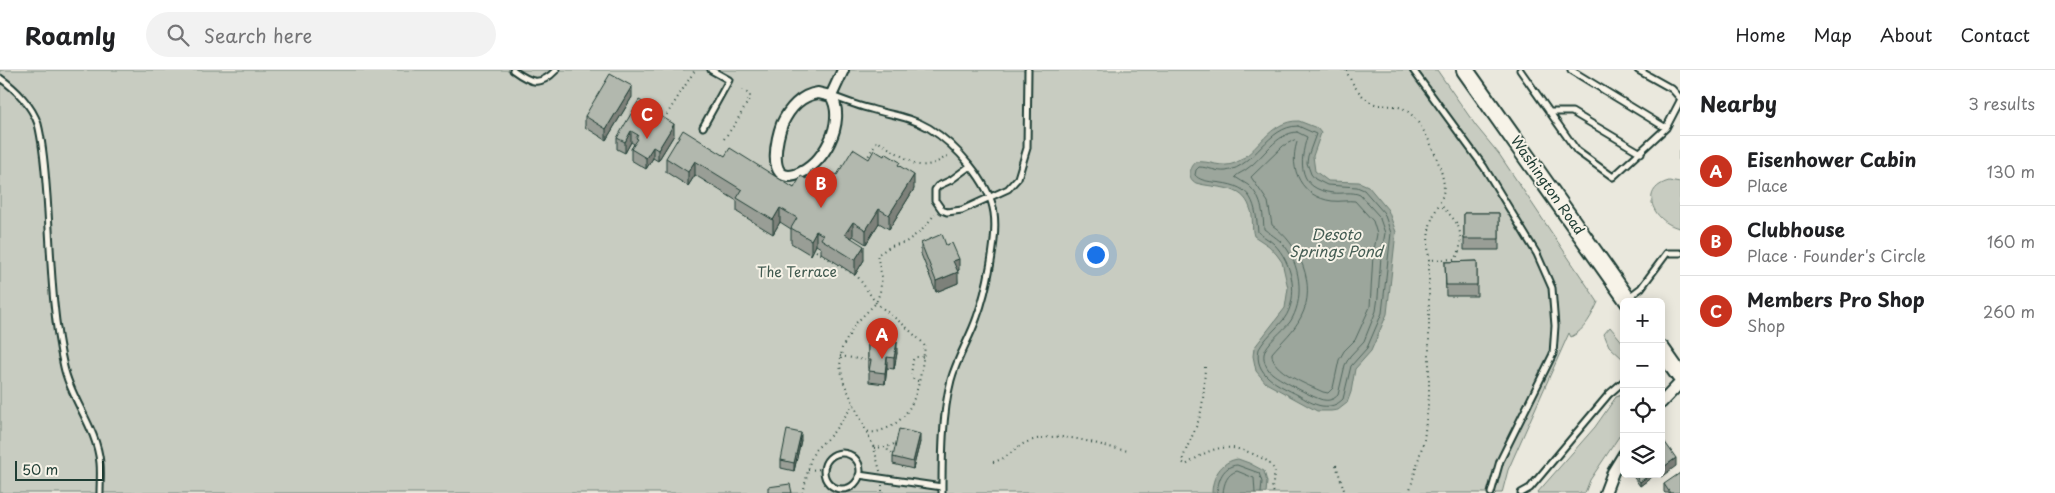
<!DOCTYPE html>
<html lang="en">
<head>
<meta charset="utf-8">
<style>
	body { margin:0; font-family:"Playpen Sans",sans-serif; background:#f2f2f2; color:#202124 }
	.controls { position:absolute; right:15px; bottom:15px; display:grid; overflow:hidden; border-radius:8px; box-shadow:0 2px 12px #0003 }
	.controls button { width:45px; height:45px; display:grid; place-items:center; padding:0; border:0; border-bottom:1px solid #e0e0e0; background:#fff; color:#202124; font:25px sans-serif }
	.scale { position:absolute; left:15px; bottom:12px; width:89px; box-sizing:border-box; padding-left:5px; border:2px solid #1f3d34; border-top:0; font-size:14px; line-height:18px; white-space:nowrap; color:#1f3d34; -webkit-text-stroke:4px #f7f3e8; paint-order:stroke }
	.you { position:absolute; left:1095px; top:184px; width:18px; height:18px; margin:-12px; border:4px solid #fff; border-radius:50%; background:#1a73e8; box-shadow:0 0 0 8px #1a73e833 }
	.badge { display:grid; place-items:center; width:32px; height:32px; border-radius:50%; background:#c8321e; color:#fff; font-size:16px; font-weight:700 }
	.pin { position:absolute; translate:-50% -41px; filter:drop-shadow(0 1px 2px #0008) }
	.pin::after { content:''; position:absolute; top:26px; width:18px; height:15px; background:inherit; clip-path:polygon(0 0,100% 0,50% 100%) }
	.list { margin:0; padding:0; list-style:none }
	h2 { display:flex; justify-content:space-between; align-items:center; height:65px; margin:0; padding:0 20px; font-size:21px }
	h2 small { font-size:16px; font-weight:400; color:#757577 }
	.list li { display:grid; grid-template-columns:32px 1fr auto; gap:15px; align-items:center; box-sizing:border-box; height:70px; padding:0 20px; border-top:1px solid #e0e0e0 }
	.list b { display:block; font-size:19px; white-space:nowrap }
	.list p { margin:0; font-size:16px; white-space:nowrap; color:#757577 }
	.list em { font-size:16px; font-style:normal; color:#757577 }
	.icon { flex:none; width:28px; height:28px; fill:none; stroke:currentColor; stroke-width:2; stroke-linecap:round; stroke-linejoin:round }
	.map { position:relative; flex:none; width:1680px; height:423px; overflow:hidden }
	header { display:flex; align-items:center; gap:30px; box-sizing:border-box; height:70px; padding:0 25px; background:#fff; border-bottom:1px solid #e0e0e0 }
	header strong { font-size:24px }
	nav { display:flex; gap:28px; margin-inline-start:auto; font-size:18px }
	.search { width:350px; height:45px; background:#f2f2f2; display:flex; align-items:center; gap:12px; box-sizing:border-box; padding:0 18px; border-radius:28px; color:#757577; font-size:19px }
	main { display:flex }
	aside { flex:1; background:#fff }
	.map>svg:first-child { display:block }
</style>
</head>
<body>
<header>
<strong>Roamly</strong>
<div class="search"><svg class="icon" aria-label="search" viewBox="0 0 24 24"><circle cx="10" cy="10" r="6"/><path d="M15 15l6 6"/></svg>Search here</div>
<nav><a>Home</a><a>Map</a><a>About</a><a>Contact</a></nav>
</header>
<main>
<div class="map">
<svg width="1680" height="423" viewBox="0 0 1680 423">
	<rect width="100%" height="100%" fill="#eae8dd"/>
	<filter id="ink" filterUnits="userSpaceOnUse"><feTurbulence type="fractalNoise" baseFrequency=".02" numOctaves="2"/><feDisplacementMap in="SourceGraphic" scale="10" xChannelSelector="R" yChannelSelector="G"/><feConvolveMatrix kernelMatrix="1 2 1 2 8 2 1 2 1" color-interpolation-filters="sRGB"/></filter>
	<g filter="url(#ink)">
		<path fill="#c8ccc1" stroke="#74847a" d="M0,0H1437L1476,56L1499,84L1598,232C1592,245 1585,260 1571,267L1569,263L1508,400L1502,423H0Z
			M1669,111L1680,113V158C1656,154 1636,120 1669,111Z
			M1610,257L1624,274V290L1609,276L1604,264Z
			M1624,324V359L1590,410L1585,423H1537L1595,357L1616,327Z"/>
		<path fill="#9ca69c" stroke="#6a7c72" d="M1299,51L1317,58L1321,63L1313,86L1315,101L1328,111L1359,112L1368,116L1388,140L1396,162L1387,244L1371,281L1355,299L1351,322L1347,333L1338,340L1331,341H1317L1266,313L1256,301L1253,286L1254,278L1285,238L1288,218L1282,192L1277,185L1269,176L1254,166C1251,157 1254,147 1250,138C1242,114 1217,119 1196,113C1187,108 1189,99 1196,92C1210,90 1221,99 1235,93C1258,83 1269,50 1299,51Z
			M1238,389L1249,393L1264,401L1267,412L1266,423H1212C1212,407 1221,391 1238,389Z"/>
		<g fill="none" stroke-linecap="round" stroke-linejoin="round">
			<path stroke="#51675e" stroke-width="1" d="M1298,56L1316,64L1308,86L1307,93L1311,104L1315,109L1327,115L1357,117L1364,120L1384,143L1391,163L1382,243L1367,278L1351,296L1343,329C1337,335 1331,337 1322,336C1314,335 1305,329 1298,325C1279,315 1253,305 1259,279C1265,268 1276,259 1284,249C1300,227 1292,192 1274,174C1269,169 1263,167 1258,162C1255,127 1250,115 1213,112C1206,111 1199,110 1195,105L1196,100L1199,97C1208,97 1217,102 1226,101C1256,96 1267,56 1298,56Z
				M1297,62L1307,67C1299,93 1298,119 1333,123C1342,124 1352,121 1360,125L1379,146L1385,163L1381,186L1378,227L1376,241L1364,271L1350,286L1345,295L1338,325C1334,329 1330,331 1324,330C1317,330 1279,309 1273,304C1267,300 1263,291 1264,284C1265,274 1284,260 1290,252C1304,231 1301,199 1287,179C1281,170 1273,166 1264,159C1263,143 1262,127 1248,115C1244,112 1239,110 1235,107C1238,103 1244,102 1248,98C1264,87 1276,63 1297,62Z
				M1295,70L1297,72C1288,100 1302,127 1332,131C1340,132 1348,130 1355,131L1373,151L1377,164L1373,185L1370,237L1355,270L1344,281L1339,290L1333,318L1328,323L1323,322C1308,315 1270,301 1272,283C1282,271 1294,261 1301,247C1318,215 1299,174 1272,155L1268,132L1251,107L1283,76Z
				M1217,423C1218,410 1223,396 1237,395L1259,403L1262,412L1261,423
				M1223,423C1224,413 1227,404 1237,401L1254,408L1255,423"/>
			<defs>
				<path id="service" d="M513,0C531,13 540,17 556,0
					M1413,0L1484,97L1537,184L1552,218L1555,256L1553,284L1500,391L1491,423
					M1520,0L1577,81L1613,107L1666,58L1680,31
					M1571,0L1666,58
					M1638,0L1672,19L1680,28
					M0,8C16,19 32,36 38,54C44,78 45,102 47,126C51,182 51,241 64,297C71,330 97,358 100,393C101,402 100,413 100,423
					M832,26C845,31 858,36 871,39C891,45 911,47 929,58C955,74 990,112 994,143C998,168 986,223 977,247C970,268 957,288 951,310C942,344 942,388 942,423
					M1549,42H1572L1641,83
					M703,57L729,10L711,0
					M970,96L951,110L938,116L935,120V130L942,140L947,142L962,140L1008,119L1018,108L1027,78L1028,0
					M1629,227L1641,218L1667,183H1680
					M824 401a18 18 0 1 1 36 0a18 18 0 1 1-36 0Z
					M859,405L942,417
					M1521,423L1530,418L1609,324L1624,311"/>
				<path id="minor" d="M818,23L831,26C847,51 823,97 795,105C766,113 777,67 782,54C789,39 801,25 818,23Z
					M831,26L843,0
					M1661,333L1680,313
					M1605,423L1613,402L1624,384"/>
				<path id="primary" d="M1465,0L1629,232
					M1661,279L1680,306"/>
			</defs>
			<use href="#service" stroke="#1f3d34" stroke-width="9"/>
			<use href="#minor" stroke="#1f3d34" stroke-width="14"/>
			<use href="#primary" stroke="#1f3d34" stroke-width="20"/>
			<path stroke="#1f3d34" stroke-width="2" stroke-dasharray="1 4" stroke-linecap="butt" d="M1346,0C1351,13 1364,33 1379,35C1387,36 1394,35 1402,38C1421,46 1439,89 1443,109C1447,127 1436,136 1431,152C1427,165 1428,177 1429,190L1455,189C1462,181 1462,163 1457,154C1453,147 1446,141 1441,135
				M664,49L695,0
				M724,69L735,54L750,28V25L743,20
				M866,90L877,71L915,94C928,98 938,92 949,85
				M816,181L858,207L876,233L905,256L923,273L925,277C920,307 918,346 885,359C879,361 874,364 867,361
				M840,286L865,290
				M1205,297C1204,315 1204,335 1198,352C1193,366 1186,377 1182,392L1186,395C1209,379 1223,372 1251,383C1263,389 1268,389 1275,401L1272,418L1274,423
				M918,311L914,310L911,305L913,290L916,287H923
				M874,378L886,377
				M892,383L888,381L887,377L894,374
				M993,392C1010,388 1016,375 1030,371C1067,359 1094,376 1129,381
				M1336,395L1345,423
				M808,400L823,399
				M880,401L874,378L844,313L840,296L842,278L856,253L876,233L880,222L882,207L877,185L891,176L906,172L922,160L935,144
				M882,415V423
				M803,423L810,391L815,380L832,364L854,334
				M1409,423L1424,370L1429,326V190"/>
			<use href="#service" stroke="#f7f3e8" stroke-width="5"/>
			<use href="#minor" stroke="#f7f3e8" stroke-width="10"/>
			<use href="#primary" stroke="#f7f3e8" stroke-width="16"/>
		</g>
		<path fill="#999e96" stroke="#1f3d34" d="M632,27L606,70L585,57V46Z
			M648,39L674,65L658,91L653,88L646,99L631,90V79L634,74L631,72L625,83L617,79V68Z
			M1680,79V95H1679V80Z
			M725,86L794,118L806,109H829L869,89L900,96L914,119L889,159L879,153L866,174L853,166L851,168L864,190L855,205L821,183V178L816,175L811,185L791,173V159L780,152L773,164L737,142V131L695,105L688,116L666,102V88Z
			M1464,143H1499V180H1464Z
			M921,173L946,175L959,200L957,201L958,213L936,222L921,184Z
			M1477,191V226H1446L1445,192Z
			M892,268L891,271L897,283L894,299L887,298L885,314L869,312V301H868V272L870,273Z
			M801,370L794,401L781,398V390Z
			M920,372L913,399L893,394V387Z
			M1632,404H1652V407L1640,416L1632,405Z
			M1664,414L1680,423H1665L1664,422Z"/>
		<path fill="#7d817a" stroke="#1f3d34" d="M632,16V27L606,70V59Z
			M674,54V65L658,91V80Z
			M631,61V72L625,83V72Z
			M653,77V88L646,99V88Z
			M695,91V105L688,116V102Z
			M914,105V119L889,159V145Z
			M780,138V152L773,164V150Z
			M879,139V153L866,174V160Z
			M853,152V166L845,178V164Z
			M816,161V175L811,185V170Z
			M864,176V190L855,205V190Z
			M959,189V200L953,202V191Z
			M958,202V213L936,222V211Z
			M892,257V268L889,282V270Z
			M897,272V283L894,299V288Z
			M887,287V298L885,314V303Z
			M801,363V370L794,401V393Z
			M920,364V372L913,399V392Z
			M1676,388V396L1661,407V399Z
			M1651,404H1652V407L1640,416V412Z"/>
		<path fill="#b2b8ae" stroke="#1f3d34" d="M610,4L632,16L606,59L585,46Z
			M639,30L648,35L647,38L674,54L658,80L653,77L646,88L631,79L638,69L636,68L638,65L631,61L625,72L617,68Z
			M683,60L725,86L730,78L794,118L801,106L806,109L812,99L829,109L833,103L837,105L853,79L869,89L874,80L884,86L885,83L900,92L898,95L914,105L889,145L879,139L866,160L853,152L845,164L864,176L855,190L821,169L823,165L816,161L811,170L791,158L797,148L780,138L773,150L737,128L742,120L695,91L688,102L666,88Z
			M1464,143H1499V169H1464Z
			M942,164L946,175L952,173L959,189L953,191L958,202L936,211L921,173Z
			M1477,191V215H1446L1445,192Z
			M876,254L892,257L889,270L897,272L894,288L887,287L885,303L869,301L871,290H868V272L870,273L871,266H874Z
			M899,359L920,364L913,392L893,387Z
			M787,360L801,363L794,393L781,390Z
			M1662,368L1676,388L1661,399V369Z
			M1680,403V423H1670L1664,414Z
			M1634,404H1651L1640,412Z
			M790,414L792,423H768V417Z"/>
	</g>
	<g text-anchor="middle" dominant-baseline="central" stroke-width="4" stroke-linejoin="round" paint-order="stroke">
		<g font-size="14" fill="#1f3d34" stroke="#f7f3e8">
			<text transform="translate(1548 115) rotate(55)">Washington Road</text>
		</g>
		<g font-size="14" fill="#415a50" stroke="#f7f3e8">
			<text x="797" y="201">The Terrace</text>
		</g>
		<g font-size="15" font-style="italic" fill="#445c53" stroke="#f7f3e8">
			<text x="1336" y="163">Desoto<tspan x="1336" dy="17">Springs Pond</tspan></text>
		</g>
	</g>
</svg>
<div class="controls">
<button>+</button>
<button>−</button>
<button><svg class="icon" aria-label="locate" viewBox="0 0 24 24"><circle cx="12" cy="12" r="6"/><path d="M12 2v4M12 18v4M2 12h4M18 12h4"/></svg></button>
<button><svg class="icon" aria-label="layers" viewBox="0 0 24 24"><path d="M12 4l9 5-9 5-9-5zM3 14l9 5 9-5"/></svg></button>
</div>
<div class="scale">50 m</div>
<div class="you"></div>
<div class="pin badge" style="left:882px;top:289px">A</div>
<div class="pin badge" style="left:821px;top:138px">B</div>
<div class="pin badge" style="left:647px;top:69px">C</div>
</div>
<aside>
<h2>Nearby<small>3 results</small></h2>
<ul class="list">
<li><span class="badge">A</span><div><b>Eisenhower Cabin</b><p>Place</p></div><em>130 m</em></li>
<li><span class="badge">B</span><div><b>Clubhouse</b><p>Place · Founder's Circle</p></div><em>160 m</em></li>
<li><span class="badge">C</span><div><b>Members Pro Shop</b><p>Shop</p></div><em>260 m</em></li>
</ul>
</aside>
</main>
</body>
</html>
